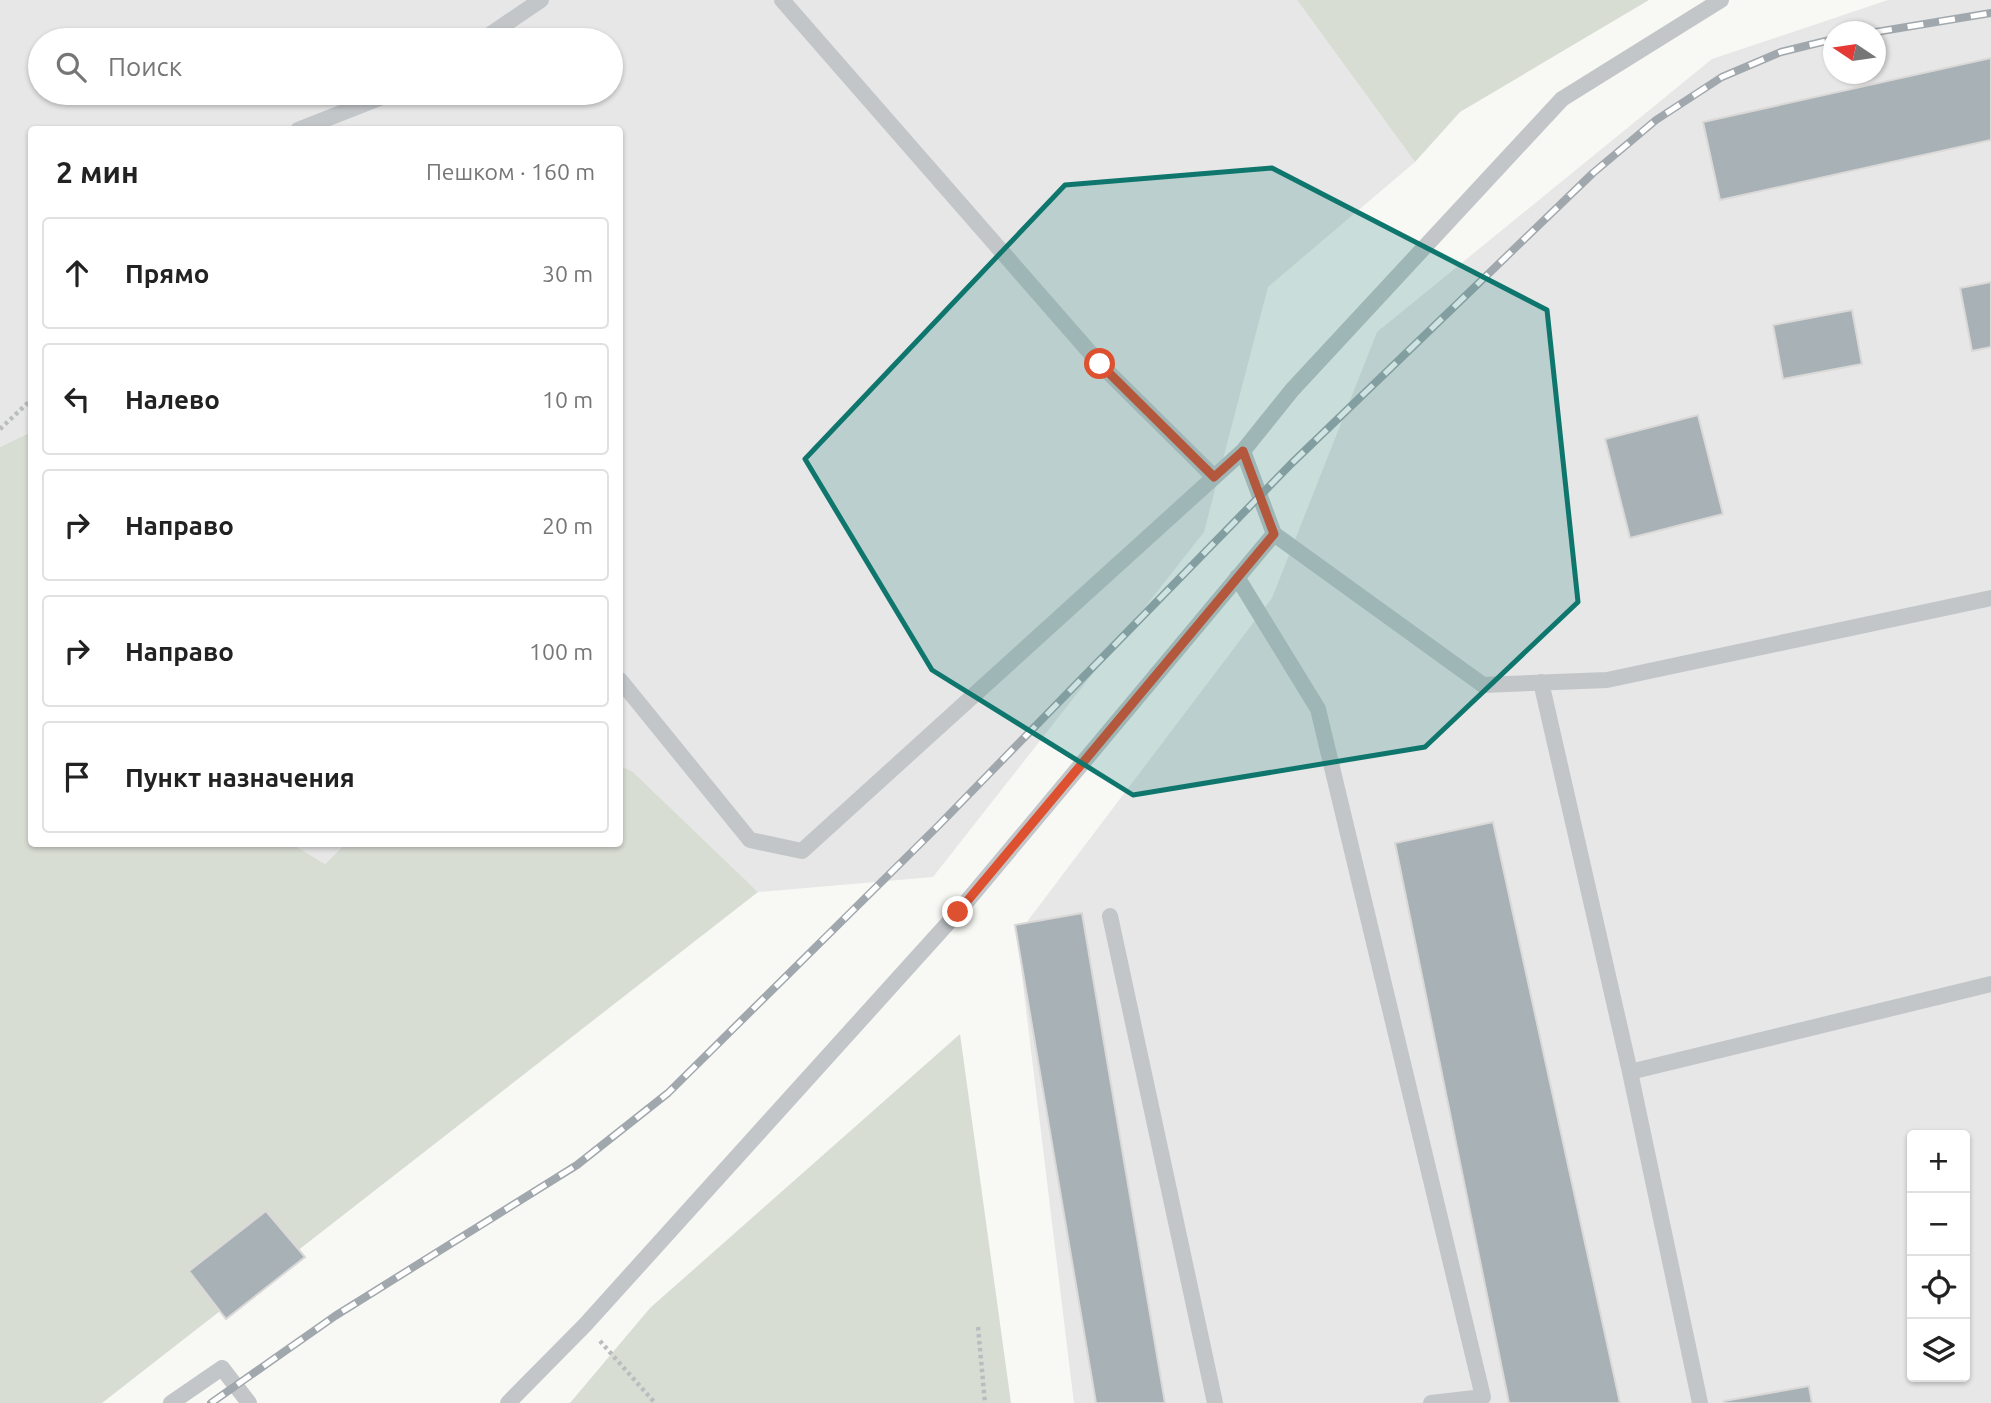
<!DOCTYPE html>
<html lang="ru">
<head>
<meta charset="utf-8">
<style>
	body { margin:0; font-family:Ubuntu,sans-serif; background:#f6f6f6; color:#222 }
	.controls { position:absolute; right:21px; bottom:21px; display:grid; overflow:hidden; border-radius:7px; box-shadow:0 2px 5px #0004 }
	.controls button { width:63px; height:63px; display:grid; place-items:center; padding:0; border:0; border-bottom:2px solid #e0e0e0; background:#fff; color:#222; font:35px sans-serif }
	.compass { position:absolute; left:1823px; top:21px; width:63px; height:63px; border-radius:50%; background:#fff; box-shadow:0 2px 5px #0004; rotate:283deg }
	.stop { position:absolute; width:21px; height:21px; margin:-16px; border:5px solid #dd5030; border-radius:50%; background:#fff }
	.stop.end { background:#dd5030; border-color:#fff; box-shadow:0 2px 7px #0008 }
	.list { margin:0; padding:0; list-style:none }
	h2 { display:flex; justify-content:space-between; align-items:center; height:91px; margin:0; padding:0 28px; font-size:30px }
	h2 small { font-size:23px; font-weight:400; color:#767676 }
	.list li { display:grid; grid-template-columns:46px 1fr auto; gap:21px; align-items:center; box-sizing:border-box; height:112px; margin:0 14px 14px; padding:0 14px; border:2px solid #e0e0e0; border-radius:7px }
	.list b { display:block; font-size:26px; white-space:nowrap }
	.list em { font-size:23px; font-style:normal; color:#767676 }
	.icon { flex:none; width:38px; height:38px; fill:none; stroke:currentColor; stroke-width:2; stroke-linecap:round; stroke-linejoin:round }
	.map { position:relative; flex:none; width:1991px; height:1403px; overflow:hidden }
	.search { position:absolute; background:#fff; box-shadow:0 2px 5px #0004; left:28px; top:28px; width:595px; height:77px; display:flex; align-items:center; gap:18px; box-sizing:border-box; padding:0 24px; border-radius:38px; color:#767676; font-size:26px }
	.panel { position:absolute; background:#fff; box-shadow:0 2px 5px #0004; left:28px; top:126px; width:595px; height:721px; border-radius:7px }
	.map>svg:first-child { display:block }
</style>
</head>
<body>
<div class="map">
<svg width="1991" height="1403" viewBox="0 0 1991 1403">
	<rect width="100%" height="100%" fill="#f8f8f5"/>
	<path fill="#e6e7e6" fill-rule="evenodd" d="M0,0H1297L1415,162L1268,287L1204,532L933,877L758,892L632,771L620,766V130H32L31,432L0,447ZM40,40H611V93H40Z
		M1888,0H1991V1403H1074L1017,935L1272,598L1377,332L1712,59ZM1834,32H1876V74H1834ZM1912,1135H1965V1377H1912Z
		M292,844H345L325,864Z"/>
	<path fill="#d8ddd4" d="M1297,0H1649L1460,112L1415,162Z
		M31,432L32,844H292L325,864L345,844H620V766L632,771L758,892L102,1403H0V447Z
		M960,1034L1011,1403H570L650,1308Z"/>
	<path fill="#a8b1b6" stroke="#dad9d8" stroke-width="2" d="M1991,58V140L1720,200L1703,122Z
		M1991,282V347L1972,351L1960,288Z
		M1852,310L1862,364L1783,379L1773,325Z
		M1698,415L1723,514L1630,538L1605,439Z
		M1493,822L1620,1403H1509L1395,843Z
		M1082,913L1165,1403H1096L1015,925Z
		M266,1211L305,1257L226,1319L189,1271Z
		M1809,1386L1812,1403H1725L1724,1401Z"/>
	<g fill="none" stroke-linecap="round" stroke-linejoin="round">
		<path stroke="#babdbf" stroke-width="4.5" stroke-dasharray="3.5 3.5" stroke-linecap="butt" d="M0,429L32,399
			M978,1327L985,1403
			M600,1341L655,1403"/>
		<path stroke="#c2c6c9" stroke-width="16" d="M782,0L1100,364L1214,477
			M482,40L541,0
			M298,130L392,93
			M1274,534L1483,685L1607,680L1991,598
			M1237,577L1318,709L1483,1397L1431,1403
			M620,680L750,840L802,851L1243,451
			M1541,682L1630,1072L1991,984
			M1110,916L1215,1403
			M1630,1072L1700,1403
			M171,1403L222,1368L249,1403
			M508,1403L585,1325L958,912L1274,534L1243,451L1292,390L1562,99L1721,0"/>
		<defs>
			<path id="rail" d="M1876,32L1991,13
				M211,1403L335,1316L577,1165L668,1093L939,825L1291,464L1593,173L1656,120L1722,77L1781,52L1834,39"/>
		</defs>
		<use href="#rail" stroke="#a1a8ad" stroke-width="8"/>
		<use href="#rail" stroke="#fff" stroke-width="5" stroke-dasharray="16" stroke-linecap="butt"/>
	</g>
	<g fill="none" stroke-linecap="round" stroke-linejoin="round">
		<path stroke="#dd5030" stroke-width="9" d="M958,912L1274,534L1243,451L1214,477L1100,364"/>
	</g>
	<path fill="#0f766e" fill-opacity="0.2" stroke="#0f766e" stroke-width="5" stroke-linejoin="round" d="M1272,168L1547,310L1578,602L1425,747L1133,795L932,670L805,459L1065,185Z"/>
</svg>
<div class="controls">
<button>+</button>
<button>−</button>
<button><svg class="icon" aria-label="locate" viewBox="0 0 24 24"><circle cx="12" cy="12" r="6"/><path d="M12 2v4M12 18v4M2 12h4M18 12h4"/></svg></button>
<button><svg class="icon" aria-label="layers" viewBox="0 0 24 24"><path d="M12 4l9 5-9 5-9-5zM3 14l9 5 9-5"/></svg></button>
</div>
<svg class="compass" viewBox="-18 -18 36 36"><path d="M0-13l5 13h-10z" fill="#e53935"/><path d="M0 13l5-13h-10z" fill="#767676"/></svg>
<div class="stop" style="left:1100px;top:364px"></div>
<div class="stop end" style="left:958px;top:912px"></div>
<div class="search"><svg class="icon" aria-label="search" viewBox="0 0 24 24"><circle cx="10" cy="10" r="6"/><path d="M15 15l6 6"/></svg>Поиск</div>
<section class="panel">
<h2>2 мин<small>Пешком · 160 m</small></h2>
<ul class="list">
<li><svg class="icon" aria-label="ahead" viewBox="0 0 24 24"><path d="M12 20V5M6 11l6-6 6 6"/></svg><div><b>Прямо</b></div><em>30 m</em></li>
<li><svg class="icon" aria-label="left" viewBox="0 0 24 24"><path d="M17 20v-9H6M10 6l-5 5 5 5"/></svg><div><b>Налево</b></div><em>10 m</em></li>
<li><svg class="icon" aria-label="right" viewBox="0 0 24 24"><path d="M7 20v-9h11M14 6l5 5-5 5"/></svg><div><b>Направо</b></div><em>20 m</em></li>
<li><svg class="icon" aria-label="right" viewBox="0 0 24 24"><path d="M7 20v-9h11M14 6l5 5-5 5"/></svg><div><b>Направо</b></div><em>100 m</em></li>
<li><svg class="icon" aria-label="arrive" viewBox="0 0 24 24"><path d="M6 21V4h12l-3 4 3 4H6"/></svg><div><b>Пункт назначения</b></div></li>
</ul>
</section>
</div>
</body>
</html>
